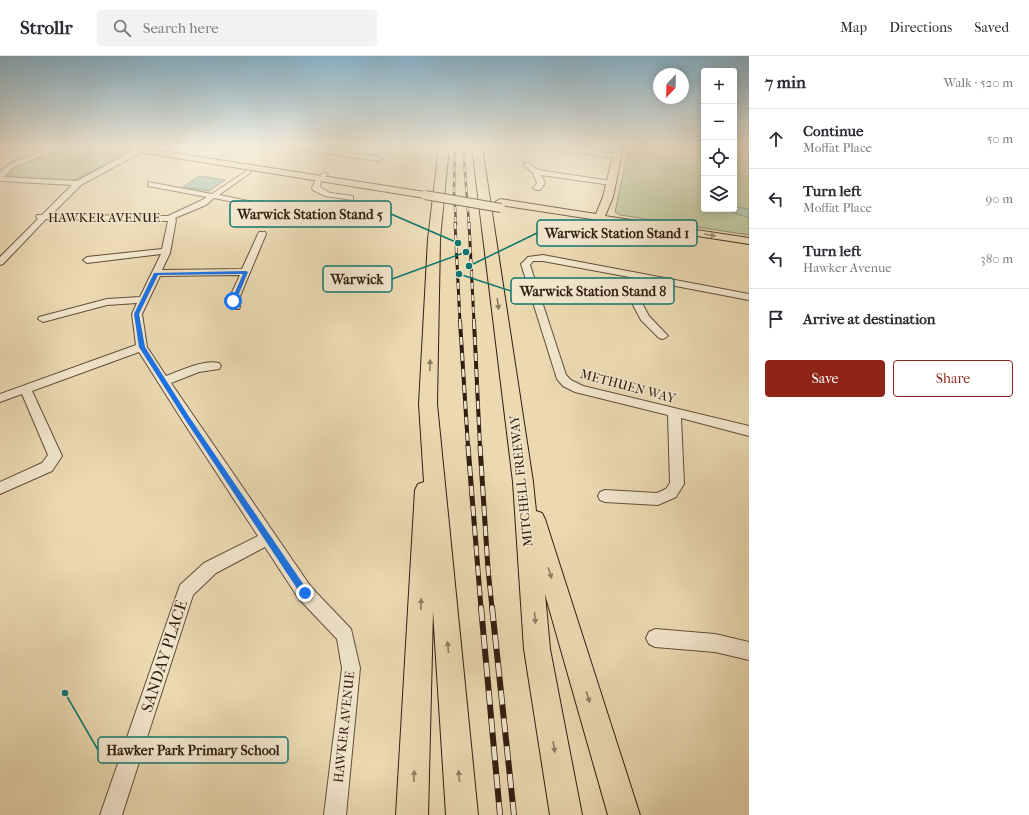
<!DOCTYPE html>
<html lang="en">
<head>
<meta charset="utf-8">
<style>
	body { margin:0; font-family:"IM FELL French Canon",serif; background:#f2f2f3; color:#2b2b33 }
	.controls { position:absolute; right:12px; top:12px; display:grid; overflow:hidden; border-radius:4px; box-shadow:0 2px 10px #0003 }
	.controls button { width:36px; height:36px; display:grid; place-items:center; padding:0; border:0; border-bottom:1px solid #e1e1e2; background:#fff; color:#2b2b33; font:20px sans-serif }
	.compass { position:absolute; left:653px; top:12px; width:36px; height:36px; border-radius:50%; background:#fff; box-shadow:0 2px 10px #0003; rotate:202deg }
	.stop { position:absolute; width:12px; height:12px; margin:-9px; border:3px solid #1a73e8; border-radius:50%; background:#fff }
	.stop.end { background:#1a73e8; border-color:#fff; box-shadow:0 1px 4px #0008 }
	.list { margin:0; padding:0; list-style:none }
	h2 { display:flex; justify-content:space-between; align-items:center; height:52px; margin:0; padding:0 16px; font-size:17px }
	h2 small { font-size:13px; font-weight:400; color:#7c7c81 }
	.list li { display:grid; grid-template-columns:26px 1fr auto; gap:12px; align-items:center; box-sizing:border-box; height:60px; padding:0 16px; border-top:1px solid #e1e1e2 }
	.list b { display:block; font-size:15px; white-space:nowrap }
	.list p { margin:0; font-size:13px; white-space:nowrap; color:#7c7c81 }
	.list em { font-size:13px; font-style:normal; color:#7c7c81 }
	.actions { display:flex; gap:8px; padding:12px 16px }
	.actions a { flex:1; padding:9px 0; border:1px solid #8f2418; border-radius:4px; text-align:center; font-size:14px; color:#8f2418 }
	.actions .main { background:#8f2418; color:#fff }
	.icon { flex:none; width:22px; height:22px; fill:none; stroke:currentColor; stroke-width:2; stroke-linecap:round; stroke-linejoin:round }
	.map { position:relative; flex:none; width:749px; height:759px; overflow:hidden }
	header { display:flex; align-items:center; gap:24px; box-sizing:border-box; height:56px; padding:0 20px; background:#fff; border-bottom:1px solid #e1e1e2 }
	header strong { font-size:19px }
	nav { display:flex; gap:22px; margin-inline-start:auto; font-size:14px }
	.search { width:280px; height:36px; background:#f2f2f3; display:flex; align-items:center; gap:10px; box-sizing:border-box; padding:0 14px; border-radius:4px; color:#7c7c81; font-size:15px }
	main { display:flex }
	aside { flex:1; background:#fff }
	.map>svg:first-child { display:block }
</style>
</head>
<body>
<header>
<strong>Strollr</strong>
<div class="search"><svg class="icon" aria-label="search" viewBox="0 0 24 24"><circle cx="10" cy="10" r="6"/><path d="M15 15l6 6"/></svg>Search here</div>
<nav><a>Map</a><a>Directions</a><a>Saved</a></nav>
</header>
<main>
<div class="map">
<svg width="749" height="759" viewBox="0 0 749 759">
	<rect width="100%" height="100%" fill="#ebd9b2"/>
	<filter id="stains"><feTurbulence type="fractalNoise" baseFrequency=".005" numOctaves="4"/><feColorMatrix values="0 0 0 0 .2 0 0 0 0 .09 0 0 0 0 .02 0 0 0 .5 -.17"/></filter>
	<radialGradient id="worn" r=".72"><stop offset=".6" stop-color="#630" stop-opacity="0"/><stop offset="1" stop-color="#630" stop-opacity=".3"/></radialGradient>
	<path fill="#b2c090" stroke="#727050" d="M62,91H99L127,97L75,124L6,121L10,112L47,100Z
		M749,93V179L620,159L615,156L628,96L675,102L704,99V153H734V95Z"/>
	<path fill="#99baa9" stroke="#6f7c6c" d="M199,120L225,124L209,135L183,131Z
		M734,149L738,151L749,153V162L723,153H734Z"/>
	<g fill="none" stroke-linecap="round" stroke-linejoin="round">
		<defs>
			<path id="minor" d="M140,91H147L138,98L81,129L51,159L168,160L200,145L207,141L148,130V126L212,138L248,114L250,115V117L219,139L274,150L278,152L274,154L214,142L206,149L175,162L176,164L170,197L162,214L242,213L258,178L259,176H265L266,178L238,245L240,251L239,253H231L228,245L240,219L160,220L142,258L147,291L166,320C180,315 204,303 219,307L221,310L219,313L199,316L171,327L311,531L351,573L360,612L346,759H324L342,612L337,583L299,543L265,491L216,517L193,539L122,759H100L180,529L204,507L258,480L182,364L139,296L32,335L62,400L52,415L0,438V426L42,407L48,399L22,338L0,346V338L136,289L132,258L137,247L107,249L43,266L38,263L39,261L107,243L140,241L161,198L87,207L83,204L87,201L162,193L168,165L46,163L3,208L0,209V201L38,163L36,161L37,159H42L72,129L0,125V116C10,105 26,101 40,97L43,99L42,100L14,111L4,121L77,125Z
				M233,91H241L226,100H222V98Z
				M295,91H311L378,101L388,91H395L379,105L298,93Z
				M544,91H562L617,98L620,100L617,102L547,93Z
				M680,91H704V95L683,93Z
				M734,91H744L734,94Z
				M524,107H528L538,114L611,125L615,127L611,129L541,119L545,127L540,134H537L533,132L537,127L533,117L524,109Z
				M325,116L328,118L321,125L320,131L330,137L353,140V144L325,140L313,134L312,132L316,123Z
				M543,199L749,238V244L644,224L643,249L649,260L668,280L663,283L659,282L641,264L633,249L635,222L543,205H533L530,209L566,319L571,324L583,330L749,370V380L681,362L684,428L676,441L658,449L605,446L600,444L598,440L600,436L605,434L657,437L666,433L670,427L668,359L575,336L563,330L557,323L521,208L528,201Z
				M655,573L715,578L749,586V604L715,596L655,591L649,588L646,582L649,576Z"/>
			<path id="major" d="M116,91H135L425,136L430,139L425,142L120,93Z
				M615,91H623L613,141L605,160L749,182V188L613,167V170C606,172 602,169 598,164L500,149L495,146L500,143L596,158L603,141Z"/>
			<path id="highway" d="M439,91H449L440,183L437,348L478,759H446L433,555L428,759H396L415,434L418,428L424,426L419,348L428,183Z
				M472,91H482L533,426L536,455L542,457L545,463L640,759H608L545,538L550,593L582,759H550L524,593L513,426Z"/>
		</defs>
		<use href="#minor" stroke="#604e38" stroke-width="2"/>
		<use href="#major" stroke="#311f10" stroke-width="2"/>
		<use href="#highway" stroke="#311f10" stroke-width="2"/>
		<use href="#minor" fill="#f2e6cd" fill-rule="evenodd"/>
		<use href="#major" fill="#ebd9b2" fill-rule="evenodd"/>
		<use href="#highway" fill="#ebd9b2" fill-rule="evenodd"/>
		<defs>
			<path id="rail-far4" d="M455,91L454,134L456,168
				M463,91L469,168"/>
			<path id="rail-far3" d="M455,167L460,266
				M469,167L474,266"/>
			<path id="rail-far2" d="M460,265L468,391
				M474,265L480,391"/>
			<path id="rail-far1" d="M468,390L481,552
				M480,390L488,513L492,552"/>
			<path id="rail" d="M481,551L500,759
				M492,551L514,759"/>
		</defs>
		<use href="#rail-far4" stroke="#311f10" stroke-width="2.5"/>
		<use href="#rail-far3" stroke="#311f10" stroke-width="3"/>
		<use href="#rail-far2" stroke="#311f10" stroke-width="4"/>
		<use href="#rail-far1" stroke="#311f10" stroke-width="5"/>
		<use href="#rail" stroke="#311f10" stroke-width="6"/>
		<use href="#rail-far4" stroke="#f2e6cd" stroke-width="1.5" stroke-dasharray="5" stroke-linecap="butt"/>
		<use href="#rail-far3" stroke="#f2e6cd" stroke-width="2" stroke-dasharray="6" stroke-linecap="butt"/>
		<use href="#rail-far2" stroke="#f2e6cd" stroke-width="2.5" stroke-dasharray="8" stroke-linecap="butt"/>
		<use href="#rail-far1" stroke="#f2e6cd" stroke-width="3.5" stroke-dasharray="10" stroke-linecap="butt"/>
		<use href="#rail" stroke="#f2e6cd" stroke-width="4.5" stroke-dasharray="14" stroke-linecap="butt"/>
		<defs>
			<path id="major-bridge" d="M425,139L501,152"/>
		</defs>
		<use href="#major-bridge" stroke="#311f10" stroke-width="10" stroke-linecap="butt"/>
		<use href="#major-bridge" stroke="#ebd9b2" stroke-width="8"/>
	</g>
	<defs><path id="oneway-solid" d="M-6-.8H1V-3.2L6.5 0L1 3.2V.8H-6Z"/></defs>
	<g fill="#8e7c61">
		<use href="#oneway-solid" transform="translate(710 179) rotate(9)"/>
		<use href="#oneway-solid" transform="translate(498 248) rotate(82)"/>
		<use href="#oneway-solid" transform="translate(430 309) rotate(-88)"/>
		<use href="#oneway-solid" transform="translate(550 517) rotate(73)"/>
		<use href="#oneway-solid" transform="translate(421 548) rotate(-88)"/>
		<use href="#oneway-solid" transform="translate(535 562) rotate(85)"/>
		<use href="#oneway-solid" transform="translate(448 591) rotate(-95)"/>
		<use href="#oneway-solid" transform="translate(588 641) rotate(73)"/>
		<use href="#oneway-solid" transform="translate(554 691) rotate(80)"/>
		<use href="#oneway-solid" transform="translate(414 720) rotate(-88)"/>
		<use href="#oneway-solid" transform="translate(459 720) rotate(-95)"/>
	</g>
	<linearGradient id="sky" x2="0" y2="1"><stop stop-color="#88b6cf"/><stop offset="0.46" stop-color="#f6eedc"/><stop offset="1" stop-color="#f6eedc" stop-opacity="0"/></linearGradient>
	<rect width="749" height="197" fill="url(#sky)"/>
	<path fill="#1a73e8" d="M246,215L248,216L236,245L233,246L231,245L243,218L158,219L139,258L145,291L188,359L308,535L309,537L308,540L305,541L302,540L184,362L139,291L134,258L154,217Z"/>
	<g text-anchor="middle" dominant-baseline="central" stroke-width="3" stroke-linejoin="round" paint-order="stroke">
		<g font-size="13" fill="#311f10" stroke="#f2e6cd">
			<text x="104" y="161">HAWKER AVENUE</text>
			<text transform="translate(628 330) rotate(15)">METHUEN WAY</text>
			<text transform="translate(521 425) rotate(-96)">MITCHELL FREEWAY</text>
			<text transform="translate(344 671) rotate(-84)">HAWKER AVENUE</text>
		</g>
		<g font-size="16" fill="#311f10" stroke="#f2e6cd">
			<text transform="translate(164 600) rotate(-72)">SANDAY PLACE</text>
		</g>
	</g>
	<path fill="none" stroke="#0f766e" stroke-width="1.5" d="M458 187L391 158M469 210L537 177M466 196L392 223M459 218L511 235M65 637L98 694"/>
	<g fill="#0f766e" stroke="#f2e6cd" stroke-width="1.5">
		<circle cx="458" cy="187" r="4"/>
		<circle cx="469" cy="210" r="4"/>
		<circle cx="466" cy="196" r="4"/>
		<circle cx="459" cy="218" r="4"/>
		<circle cx="65" cy="637" r="4"/>
	</g>
	<g fill="#f2e6cd" stroke="#0f766e" stroke-width="1.5">
		<rect x="230" y="145" width="161" height="26" rx="4"/>
		<rect x="537" y="164" width="160" height="26" rx="4"/>
		<rect x="323" y="210" width="69" height="26" rx="4"/>
		<rect x="511" y="222" width="163" height="26" rx="4"/>
		<rect x="98" y="681" width="190" height="26" rx="4"/>
	</g>
	<g font-size="14" text-anchor="middle" font-weight="bold" fill="#311f10">
		<text x="310" y="163">Warwick Station Stand 5</text>
		<text x="617" y="182">Warwick Station Stand 1</text>
		<text x="357" y="228">Warwick</text>
		<text x="593" y="240">Warwick Station Stand 8</text>
		<text x="193" y="699">Hawker Park Primary School</text>
	</g>
	<rect width="100%" height="100%" filter="url(#stains)"/>
	<rect width="100%" height="100%" fill="url(#worn)"/>
</svg>
<div class="controls">
<button>+</button>
<button>−</button>
<button><svg class="icon" aria-label="locate" viewBox="0 0 24 24"><circle cx="12" cy="12" r="6"/><path d="M12 2v4M12 18v4M2 12h4M18 12h4"/></svg></button>
<button><svg class="icon" aria-label="layers" viewBox="0 0 24 24"><path d="M12 4l9 5-9 5-9-5zM3 14l9 5 9-5"/></svg></button>
</div>
<svg class="compass" viewBox="-18 -18 36 36"><path d="M0-13l5 13h-10z" fill="#e53935"/><path d="M0 13l5-13h-10z" fill="#7c7c81"/></svg>
<div class="stop" style="left:233px;top:245px"></div>
<div class="stop end" style="left:305px;top:537px"></div>
</div>
<aside>
<h2>7 min<small>Walk · 520 m</small></h2>
<ul class="list">
<li><svg class="icon" aria-label="ahead" viewBox="0 0 24 24"><path d="M12 20V5M6 11l6-6 6 6"/></svg><div><b>Continue</b><p>Moffat Place</p></div><em>50 m</em></li>
<li><svg class="icon" aria-label="left" viewBox="0 0 24 24"><path d="M17 20v-9H6M10 6l-5 5 5 5"/></svg><div><b>Turn left</b><p>Moffat Place</p></div><em>90 m</em></li>
<li><svg class="icon" aria-label="left" viewBox="0 0 24 24"><path d="M17 20v-9H6M10 6l-5 5 5 5"/></svg><div><b>Turn left</b><p>Hawker Avenue</p></div><em>380 m</em></li>
<li><svg class="icon" aria-label="arrive" viewBox="0 0 24 24"><path d="M6 21V4h12l-3 4 3 4H6"/></svg><div><b>Arrive at destination</b></div></li>
</ul>
<div class="actions"><a class="main">Save</a><a>Share</a></div>
</aside>
</main>
</body>
</html>
